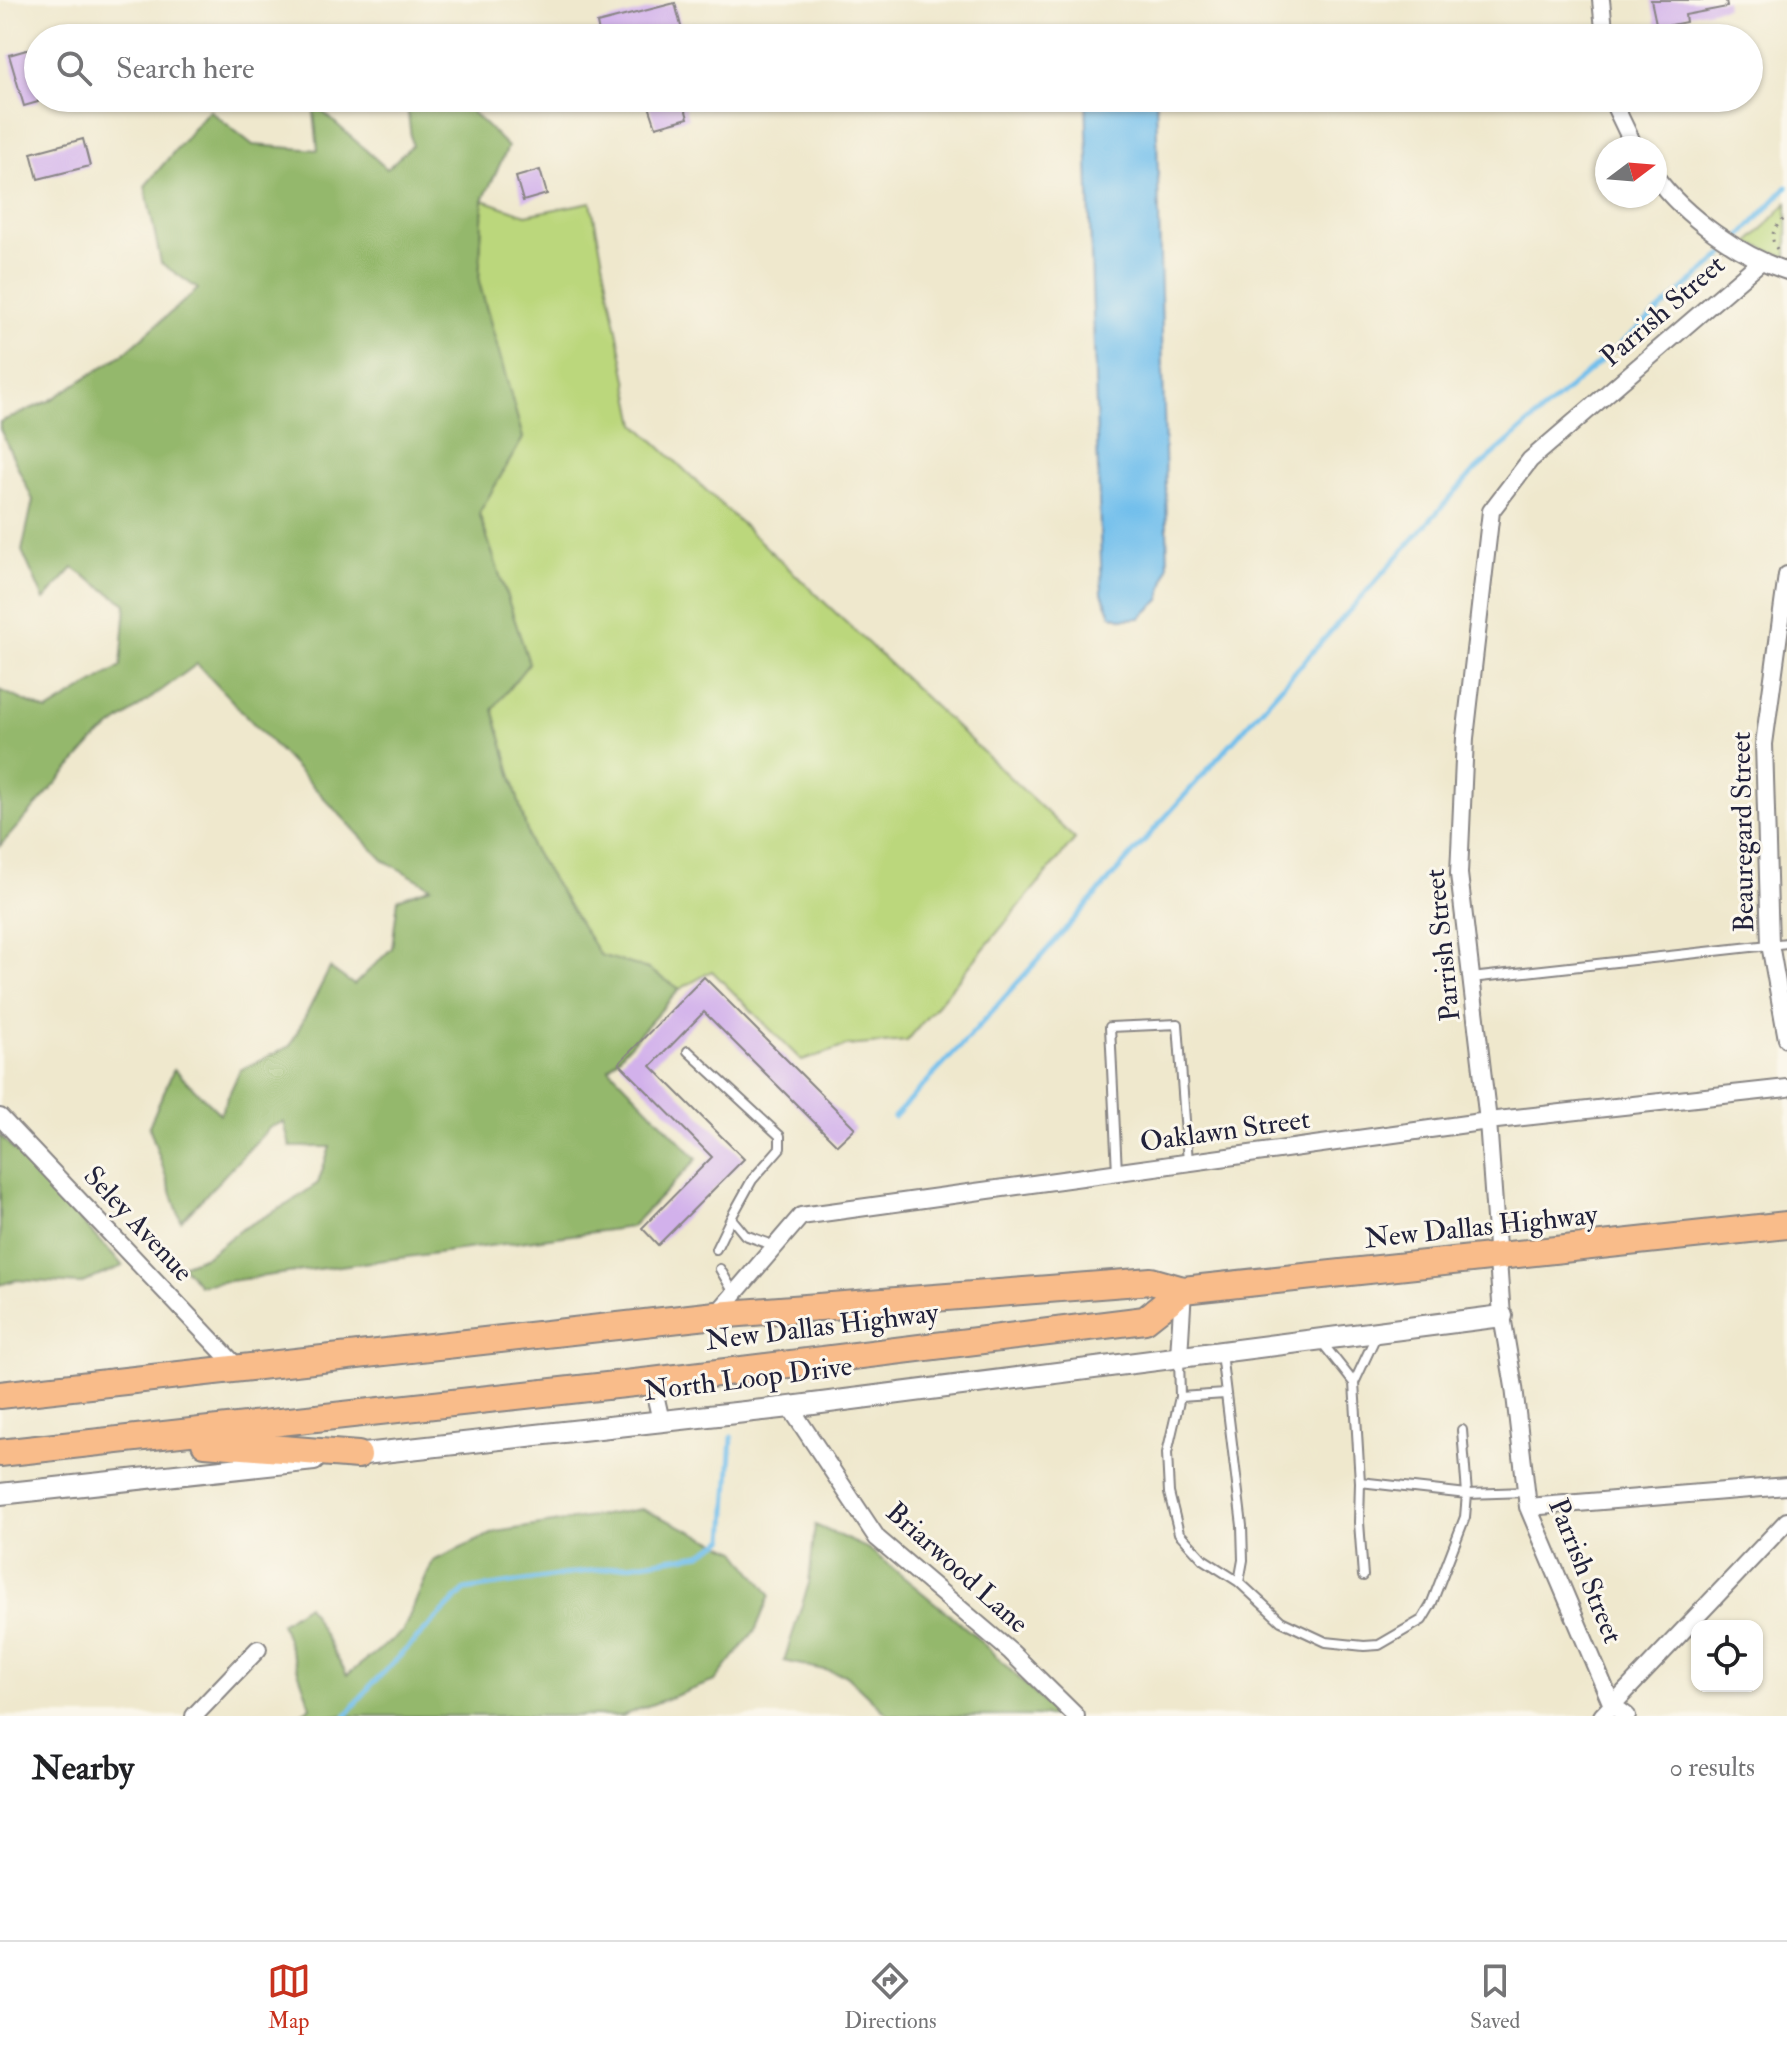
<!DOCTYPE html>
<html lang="en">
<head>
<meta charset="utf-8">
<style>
	body { margin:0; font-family:"IM FELL Double Pica",serif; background:#f2f2f2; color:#202124 }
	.controls { position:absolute; right:24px; bottom:24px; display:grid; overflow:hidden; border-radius:16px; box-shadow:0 2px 6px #0004 }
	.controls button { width:72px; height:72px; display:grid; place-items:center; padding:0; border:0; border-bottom:2px solid #e0e0e0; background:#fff; color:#202124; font:40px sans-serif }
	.compass { position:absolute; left:1595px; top:136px; width:72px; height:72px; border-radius:50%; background:#fff; box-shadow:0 2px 6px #0004; rotate:74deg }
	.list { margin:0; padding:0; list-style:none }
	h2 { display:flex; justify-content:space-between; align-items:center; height:104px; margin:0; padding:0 32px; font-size:34px }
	h2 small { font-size:26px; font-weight:400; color:#757577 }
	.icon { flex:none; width:44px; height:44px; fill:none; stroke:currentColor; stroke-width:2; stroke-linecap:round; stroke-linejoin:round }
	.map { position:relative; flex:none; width:1787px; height:1716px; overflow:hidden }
	.search { position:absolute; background:#fff; box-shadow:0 2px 6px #0004; left:24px; right:24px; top:24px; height:88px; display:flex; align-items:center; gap:20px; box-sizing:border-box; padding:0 28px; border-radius:44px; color:#757577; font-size:30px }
	.sheet { height:224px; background:#fff }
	nav { display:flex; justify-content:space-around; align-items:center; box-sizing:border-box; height:112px; border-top:2px solid #e0e0e0; background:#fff; font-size:22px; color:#757577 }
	nav a { display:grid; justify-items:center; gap:4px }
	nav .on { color:#c8321e }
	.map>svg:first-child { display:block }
</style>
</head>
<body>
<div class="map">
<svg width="1787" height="1716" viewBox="0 0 1787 1716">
	<rect width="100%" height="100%" fill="#fbf7ec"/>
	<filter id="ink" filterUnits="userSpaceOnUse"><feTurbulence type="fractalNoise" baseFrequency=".0125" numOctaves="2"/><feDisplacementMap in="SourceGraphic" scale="16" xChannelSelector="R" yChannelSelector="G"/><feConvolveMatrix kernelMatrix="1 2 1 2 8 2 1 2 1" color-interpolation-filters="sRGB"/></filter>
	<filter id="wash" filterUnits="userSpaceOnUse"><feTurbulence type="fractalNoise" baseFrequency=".006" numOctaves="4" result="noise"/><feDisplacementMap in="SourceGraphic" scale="32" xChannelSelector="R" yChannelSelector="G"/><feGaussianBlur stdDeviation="1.8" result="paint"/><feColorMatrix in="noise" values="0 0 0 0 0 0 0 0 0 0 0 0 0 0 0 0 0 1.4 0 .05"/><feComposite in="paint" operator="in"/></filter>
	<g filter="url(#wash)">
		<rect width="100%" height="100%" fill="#efe8cd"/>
		<path fill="#bbd77c" stroke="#6e7c5c" stroke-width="2" d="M483,200L526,215L591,202L636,424L1075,839L907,1041L846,1046L802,1061L712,971L680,989L648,969L600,956L531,846L493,708L529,663L479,513L523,438L479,282Z
			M1787,203V257L1749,243Z"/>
		<path fill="#94b86c" stroke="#5b6d54" stroke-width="2" d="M406,98H450L467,107L508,147L483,200L479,282L523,438L479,513L529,663L493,709L531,846L600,955L648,969L680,989L609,1068L697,1159L631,1227L199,1285L182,1265L208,1255L240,1230L288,1204L318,1183L330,1147H290L284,1122L270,1127L181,1221L149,1126L174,1069L220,1114L240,1070L290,1046L330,968L354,985L392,948L398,899L431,887L383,860L197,664L97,738L0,846V690L47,711L121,666L126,604L73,568L44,600L22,551L33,500L0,429V422L49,401L123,354L198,289L161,263L145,186L209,110L253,145L318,150L313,103L387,169L412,145Z
			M0,1135L123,1266L80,1284L16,1280L0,1285Z
			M642,1509L737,1551L770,1595L756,1629L715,1681L621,1716H297L311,1707L281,1623L307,1605L347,1675L403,1631L433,1561L496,1532Z
			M815,1525L869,1549L973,1634L1058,1716H889L846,1675L784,1661L809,1583Z"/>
		<path fill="#72bfec" stroke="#4a7094" stroke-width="2" d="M1086,98H1156L1168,567L1160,600L1140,618L1124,619L1111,615L1102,593Z"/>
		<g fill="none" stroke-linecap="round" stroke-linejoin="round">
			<path stroke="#72bfec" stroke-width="5" d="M894,1117L971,1035L1473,472L1724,254L1787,187
				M346,1716L371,1685L465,1590L701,1554L725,1539L732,1437"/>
		</g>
		<g id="blocks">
			<path fill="#d2b1eb" d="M1651,0H1726L1727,7L1685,15L1686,22L1657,28Z
				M675,3L684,38H600L597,23Z
				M30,49L38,76V102L24,106L9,55Z
				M676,98H682L688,118L656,127L649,106Z
				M83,139L90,166L38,179L31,153Z
				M540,170L547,194L523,201L516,177Z
				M704,977L855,1128L837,1145L704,1012L651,1066L744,1159L658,1245L642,1228L712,1157L619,1063Z"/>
		</g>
	</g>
	<g filter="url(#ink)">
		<use href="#blocks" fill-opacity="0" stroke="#888584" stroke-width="2"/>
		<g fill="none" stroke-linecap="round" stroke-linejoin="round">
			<defs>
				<path id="service" d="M1471,978L1787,943
					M688,1051L780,1136V1148L752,1180L731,1218L745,1235L775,1246
					M1117,1172L1110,1027L1178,1024L1188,1162
					M716,1249L731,1218
					M720,1269L734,1293
					M1376,1336L1354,1383L1360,1482L1467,1494L1526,1492
					M1320,1340L1354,1383
					M1221,1353L1242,1526L1243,1560L1239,1582
					M1179,1357L1180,1397L1167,1453L1169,1493L1179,1533L1203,1559L1239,1582L1281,1621L1326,1642L1364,1646L1379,1645L1422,1620L1431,1605L1465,1517L1467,1494L1462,1430
					M1180,1397L1225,1394
					M1360,1482L1359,1522L1363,1576"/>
				<path id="minor" d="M1601,0L1605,38
					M1611,98L1635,148
					M1655,176C1685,217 1739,255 1787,271
					M1787,575L1764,744L1770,944L1787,1039
					M0,1117L237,1367
					M716,1315L801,1216L1488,1121L1787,1088
					M1179,1356L1183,1290
					M652,1381L661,1421
					M790,1407L877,1538L1011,1652L1076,1716
					M1528,1507L1787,1486
					M194,1716L258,1649
					M1602,1716L1787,1521
					M1627,1716L1612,1705L1528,1507L1514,1387L1502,1316L1488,1121L1459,874L1465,738L1491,511L1530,460L1760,262"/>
				<path id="tertiary" d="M346,1456L790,1407L1502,1316
					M0,1494L314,1460"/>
				<path id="primary" d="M0,1395L716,1315L1151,1281L1183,1290L1787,1225
					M205,1443L358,1455
					M0,1453L652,1381L1145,1320L1183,1290"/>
			</defs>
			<use href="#service" stroke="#888584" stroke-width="12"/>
			<use href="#minor" stroke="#888584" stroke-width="20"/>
			<use href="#tertiary" stroke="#888584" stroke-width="24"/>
			<use href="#primary" stroke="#888584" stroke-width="30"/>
			<path stroke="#888584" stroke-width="3" stroke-dasharray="2 6" stroke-linecap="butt" d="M1777,249C1767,234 1776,226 1787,216"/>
			<use href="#service" stroke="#fff" stroke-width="8"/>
			<use href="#minor" stroke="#fff" stroke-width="16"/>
			<use href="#tertiary" stroke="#fff" stroke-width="20"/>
			<use href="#primary" stroke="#f9bc8a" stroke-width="26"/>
		</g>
	</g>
	<g text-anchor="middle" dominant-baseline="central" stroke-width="6" stroke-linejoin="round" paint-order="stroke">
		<g font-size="28" fill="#22223b" stroke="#fbf7ec">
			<text transform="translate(1663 311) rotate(-41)">Parrish Street</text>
			<text transform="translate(1743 832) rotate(-91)">Beauregard Street</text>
			<text transform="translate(1443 945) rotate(-96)">Parrish Street</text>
			<text transform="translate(1225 1131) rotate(-8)">Oaklawn Street</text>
			<text transform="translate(138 1224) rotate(47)">Seley Avenue</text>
			<text transform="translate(1481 1227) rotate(-6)">New Dallas Highway</text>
			<text transform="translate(822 1327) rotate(-7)">New Dallas Highway</text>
			<text transform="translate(748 1379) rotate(-7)">North Loop Drive</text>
			<text transform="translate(957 1568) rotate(42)">Briarwood Lane</text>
			<text transform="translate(1585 1571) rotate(68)">Parrish Street</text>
		</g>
	</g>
</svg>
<div class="controls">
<button><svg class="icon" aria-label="locate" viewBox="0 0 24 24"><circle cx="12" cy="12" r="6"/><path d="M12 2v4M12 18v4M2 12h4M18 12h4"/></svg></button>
</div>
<svg class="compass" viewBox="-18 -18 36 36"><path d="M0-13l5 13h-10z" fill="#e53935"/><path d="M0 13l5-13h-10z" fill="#757577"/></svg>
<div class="search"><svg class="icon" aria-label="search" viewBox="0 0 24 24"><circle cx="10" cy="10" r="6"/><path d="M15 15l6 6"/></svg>Search here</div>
</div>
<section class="sheet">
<h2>Nearby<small>0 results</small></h2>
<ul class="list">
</ul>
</section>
<nav>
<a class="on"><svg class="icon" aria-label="map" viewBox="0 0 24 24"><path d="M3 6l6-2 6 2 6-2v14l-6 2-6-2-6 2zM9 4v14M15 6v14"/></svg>Map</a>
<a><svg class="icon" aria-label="directions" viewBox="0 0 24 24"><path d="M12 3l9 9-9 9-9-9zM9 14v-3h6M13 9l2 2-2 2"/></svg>Directions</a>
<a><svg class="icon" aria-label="saved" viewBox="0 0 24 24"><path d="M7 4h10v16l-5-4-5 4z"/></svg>Saved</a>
</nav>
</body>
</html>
